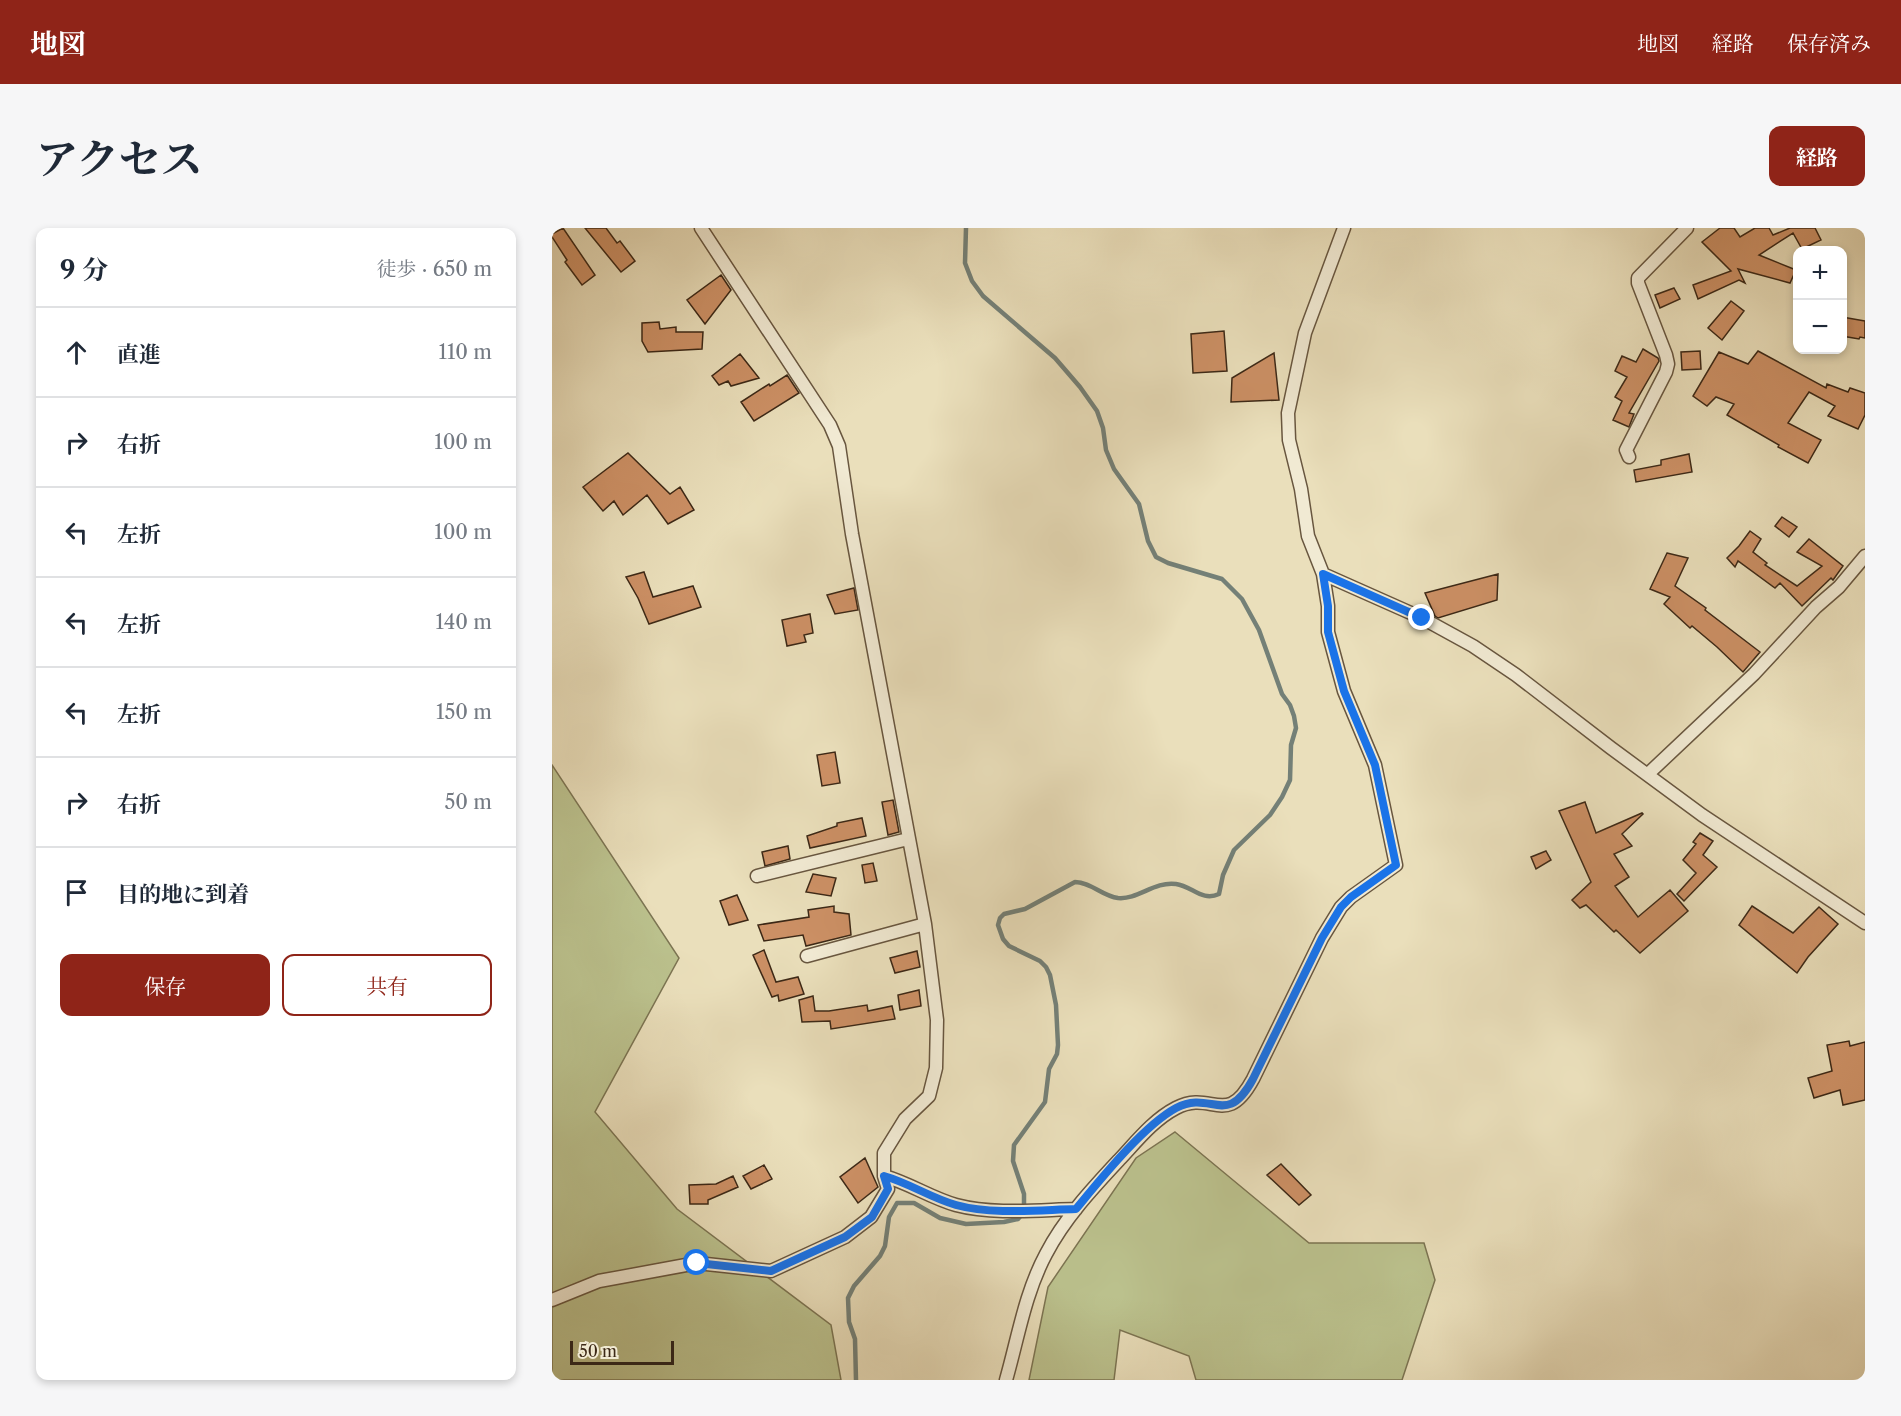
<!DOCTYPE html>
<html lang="ja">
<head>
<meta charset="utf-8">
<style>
	body { margin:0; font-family:"Libre Caslon Text","Noto Serif JP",serif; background:#f6f6f7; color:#1f2937 }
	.controls { position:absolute; right:18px; top:18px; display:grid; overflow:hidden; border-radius:12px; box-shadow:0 3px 9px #0003 }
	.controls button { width:54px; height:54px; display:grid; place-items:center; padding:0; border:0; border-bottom:2px solid #e0e1e3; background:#fff; color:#1f2937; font:30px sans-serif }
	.scale { position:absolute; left:18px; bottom:15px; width:104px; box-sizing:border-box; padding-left:6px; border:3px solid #3c2816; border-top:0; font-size:16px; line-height:21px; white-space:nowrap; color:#3c2816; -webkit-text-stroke:4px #f1ead3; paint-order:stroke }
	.stop { position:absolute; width:18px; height:18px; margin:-14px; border:4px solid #1a73e8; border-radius:50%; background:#fff }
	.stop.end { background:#1a73e8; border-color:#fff; box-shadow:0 2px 6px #0008 }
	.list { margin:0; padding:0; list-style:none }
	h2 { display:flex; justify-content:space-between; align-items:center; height:78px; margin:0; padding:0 24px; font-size:26px }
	h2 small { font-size:20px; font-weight:400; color:#747a83 }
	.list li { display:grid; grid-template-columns:39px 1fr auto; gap:18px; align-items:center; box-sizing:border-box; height:90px; padding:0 24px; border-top:2px solid #e0e1e3 }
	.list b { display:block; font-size:22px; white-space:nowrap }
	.list em { font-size:20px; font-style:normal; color:#747a83 }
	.actions { display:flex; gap:12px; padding:18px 24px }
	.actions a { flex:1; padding:14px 0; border:2px solid #8f2418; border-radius:12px; text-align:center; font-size:21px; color:#8f2418 }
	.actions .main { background:#8f2418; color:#fff }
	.icon { flex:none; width:33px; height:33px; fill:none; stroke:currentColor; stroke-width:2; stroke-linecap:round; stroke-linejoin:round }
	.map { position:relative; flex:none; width:1313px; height:1152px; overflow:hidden; border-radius:12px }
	header { display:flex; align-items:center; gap:36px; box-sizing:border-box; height:84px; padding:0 30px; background:#8f2418; color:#fff }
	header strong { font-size:28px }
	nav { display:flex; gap:33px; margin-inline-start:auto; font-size:21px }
	.intro { display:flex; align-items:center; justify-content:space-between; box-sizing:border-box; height:144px; padding:0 36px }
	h1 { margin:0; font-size:42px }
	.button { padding:15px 27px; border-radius:12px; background:#8f2418; color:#fff; font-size:21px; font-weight:700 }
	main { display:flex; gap:36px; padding:0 36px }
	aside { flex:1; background:#fff; border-radius:12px; box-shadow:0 3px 9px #0003 }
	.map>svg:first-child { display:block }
</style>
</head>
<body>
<header>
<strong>地図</strong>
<nav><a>地図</a><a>経路</a><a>保存済み</a></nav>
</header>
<div class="intro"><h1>アクセス</h1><a class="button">経路</a></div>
<main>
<aside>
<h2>9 分<small>徒歩 · 650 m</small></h2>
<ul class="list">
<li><svg class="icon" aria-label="ahead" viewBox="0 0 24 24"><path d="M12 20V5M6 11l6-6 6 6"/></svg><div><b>直進</b></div><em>110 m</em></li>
<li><svg class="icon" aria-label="right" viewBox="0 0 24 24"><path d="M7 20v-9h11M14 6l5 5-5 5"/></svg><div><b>右折</b></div><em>100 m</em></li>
<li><svg class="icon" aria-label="left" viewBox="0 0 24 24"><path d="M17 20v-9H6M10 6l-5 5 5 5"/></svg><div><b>左折</b></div><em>100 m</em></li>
<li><svg class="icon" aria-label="left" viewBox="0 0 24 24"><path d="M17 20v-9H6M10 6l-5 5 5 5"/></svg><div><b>左折</b></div><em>140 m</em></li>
<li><svg class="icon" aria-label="left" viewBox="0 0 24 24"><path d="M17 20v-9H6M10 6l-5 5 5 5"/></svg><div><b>左折</b></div><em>150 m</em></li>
<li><svg class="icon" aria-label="right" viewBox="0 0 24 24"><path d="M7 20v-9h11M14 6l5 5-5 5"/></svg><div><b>右折</b></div><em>50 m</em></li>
<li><svg class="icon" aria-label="arrive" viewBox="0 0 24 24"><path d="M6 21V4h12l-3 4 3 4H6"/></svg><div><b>目的地に到着</b></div></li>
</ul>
<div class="actions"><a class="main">保存</a><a>共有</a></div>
</aside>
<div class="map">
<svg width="1313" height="1152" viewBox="0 0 1313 1152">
	<rect width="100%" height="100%" fill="#eadfbb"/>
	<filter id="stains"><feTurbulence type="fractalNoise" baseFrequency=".00333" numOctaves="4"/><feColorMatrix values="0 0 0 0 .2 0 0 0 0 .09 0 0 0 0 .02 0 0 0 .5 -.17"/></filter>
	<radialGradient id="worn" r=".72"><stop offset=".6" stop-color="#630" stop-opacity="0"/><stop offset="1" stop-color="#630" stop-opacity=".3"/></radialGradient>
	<path fill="#bbc18d" stroke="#7c7452" stroke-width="1.5" d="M0,537L127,730L43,884L125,981L279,1097L289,1152H0Z
		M623,904L757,1015H872L883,1052L850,1152H644L637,1128L568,1102L562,1152H477L496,1059L584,930Z"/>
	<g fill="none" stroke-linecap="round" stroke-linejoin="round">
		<path stroke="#748077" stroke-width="4.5" d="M304,1152L303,1111L297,1094L296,1070L302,1058L328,1028L333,1018L337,989L345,975H362L388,990L414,996L452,994L466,991L472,984V966L461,933L462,917L493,874L497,841L505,826L506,817L504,777L498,747L494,739L488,733L457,718L451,711L446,697L448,690L452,686L473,681L523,654C539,654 550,668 566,670C586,672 602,653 624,656C640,658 650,674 667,666L671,647L682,622L718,587L730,569L738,552L739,517L744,500L742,488L738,477L730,466L707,402L690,371L670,351L616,335L604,329L596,313L587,276L562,241L554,222L551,200L545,183L528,159L503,130L431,68L420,53L413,35L414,0"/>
	</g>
	<path fill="#cc9065" stroke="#3c2816" stroke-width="1.5" d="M11,0L43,47L30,57L13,34L15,32L0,9V6Z
		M33,0H54L65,15L68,13L83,33L69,44Z
		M1168,0H1182L1188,9L1203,0H1217L1221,7L1238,0H1263L1269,12L1250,21L1241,5L1207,27L1244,42L1238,55L1186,41L1193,55L1187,52L1146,71L1141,57L1179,43L1150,14Z
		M169,47L179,62L153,96L135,72Z
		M1122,60L1128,71L1108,80L1103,67Z
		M1179,73L1192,83L1170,112L1156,100Z
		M1290,89L1313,93V110L1308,109L1307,111L1290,108Z
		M107,94L108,101L124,99V104H151L150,121L96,124L90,113V95Z
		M672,103L675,143L641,145L639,106Z
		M1091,121L1106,130L1107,133L1077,185L1082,186L1077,199L1061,192L1070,173L1063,169L1075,149L1063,143L1070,128L1084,134Z
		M1148,123L1149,141L1130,142L1129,124Z
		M1206,123L1274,160L1275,156L1296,164L1298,160L1313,165V187L1306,201L1276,188L1283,178L1257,164L1236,195L1269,212L1256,235L1226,219L1227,217L1175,187L1182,176L1164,169L1155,178L1141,168L1167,124L1196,136Z
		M722,125L727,172L679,174L680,150Z
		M188,126L207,150L179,158L176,153L167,157L160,148Z
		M235,147L247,165L202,193L189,174L217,156L218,158Z
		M76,225L118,266L128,259L142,282L116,296L95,267L71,287L62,273L51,283L31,259Z
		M1137,226L1140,244L1084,254L1082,242L1109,237V232Z
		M1230,289L1245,299L1237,309L1223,298Z
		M1198,303L1209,311L1201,324L1215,335L1213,337L1245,358L1270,338L1245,324L1257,311L1291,338L1281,352L1279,350L1250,378L1228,355L1223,360L1186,333L1183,339L1175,330L1187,318Z
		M1115,325L1136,330L1123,358L1154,380L1153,382L1208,424L1191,444L1165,419L1140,398L1138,400L1112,376L1118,369L1098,361Z
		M92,344L101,369L141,358L149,379L97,396L86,370L74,349Z
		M946,346L945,372L886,390L883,388L873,365Z
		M302,360L306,382L283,386L275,367Z
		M258,386L261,405L252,407L254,414L235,418L230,392Z
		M283,524L288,555L270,558L265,527Z
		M341,572L347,604L336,607L330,574Z
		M1033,574L1044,605L1090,585L1091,586L1070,606L1080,618L1062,626L1077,649L1063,658L1086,689L1118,662L1136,683L1088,725L1064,702L1062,704L1034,677L1028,680L1020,672L1039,654L1007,583Z
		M310,590L314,608L258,620L255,608L285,598V595Z
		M1148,605L1161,613L1151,627L1165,639L1132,673L1125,666L1144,645L1131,632L1144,616L1141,614Z
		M236,618L238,631L213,638L210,624Z
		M994,623L999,632L984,641L979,629Z
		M321,635L325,653L313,655L310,637Z
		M261,646L284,650L279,668L254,664Z
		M185,667L196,692L177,697L168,673Z
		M282,678V684L297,686L299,707L254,718L251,707L212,713L206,697L257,689L256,682Z
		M1200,678L1241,705L1267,679L1286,696L1256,729L1245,745L1187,697Z
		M212,722L224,754L246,749L252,766L227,773L226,767L220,769L201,727Z
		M365,723L368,739L343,745L338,730Z
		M367,762L369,778L348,782L346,767Z
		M261,768L263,783H277L315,777L316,783L340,778L343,791L279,801L278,793L250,794L247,772Z
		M1297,813L1298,818L1313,814V872L1291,877L1288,862L1262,870L1256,850L1280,843L1275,817Z
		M313,930L326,959L306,975L288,949Z
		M729,936L759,967L747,977L715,947Z
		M212,937L220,951L199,961L191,948Z
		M181,948L186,959L156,972V976H138L137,957L164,956Z"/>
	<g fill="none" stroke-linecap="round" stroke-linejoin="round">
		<defs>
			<path id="street" d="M1077,229L1074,222L1114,144L1116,136L1114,127L1086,55V50L1135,0
				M771,346L870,390L921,418L964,447L1059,520L1150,587L1313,695
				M1096,546L1202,446L1264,379L1287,359L1313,328
				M205,648L356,611
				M255,728L373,696
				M332,948C357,955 379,970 404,977C442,987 485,982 524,981
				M0,1072L47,1053L145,1035L219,1043L293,1009L319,989L336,961L332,948V925L353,891L377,868L384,840L385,792L373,696L300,306L287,218L278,197L149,0
				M454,1152C466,1110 473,1065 494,1026C512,991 540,961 567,932C584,914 601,892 624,880C660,861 674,901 701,851L770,710L789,679L799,669L844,637L823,537L792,463L776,404V378L771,346L756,308L749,261L737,212L736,185L753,105L792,0"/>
		</defs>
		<use href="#street" stroke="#68563f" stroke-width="15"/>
		<use href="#street" stroke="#f1ead3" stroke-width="12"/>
	</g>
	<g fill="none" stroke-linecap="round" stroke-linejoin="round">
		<path stroke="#1a73e8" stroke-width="8" d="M145,1035L219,1043L293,1009L320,989L336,961L332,948C357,955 379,970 404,977C440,987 486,982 524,981C548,952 591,898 624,880C660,861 674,901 701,851L770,710L789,679L799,669L844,637L823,537L792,463L776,404V378L771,346L870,390"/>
	</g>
	<rect width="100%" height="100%" filter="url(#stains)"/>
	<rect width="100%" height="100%" fill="url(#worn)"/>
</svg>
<div class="controls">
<button>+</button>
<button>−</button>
</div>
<div class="scale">50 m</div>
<div class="stop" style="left:145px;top:1035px"></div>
<div class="stop end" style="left:870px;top:390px"></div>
</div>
</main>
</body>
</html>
